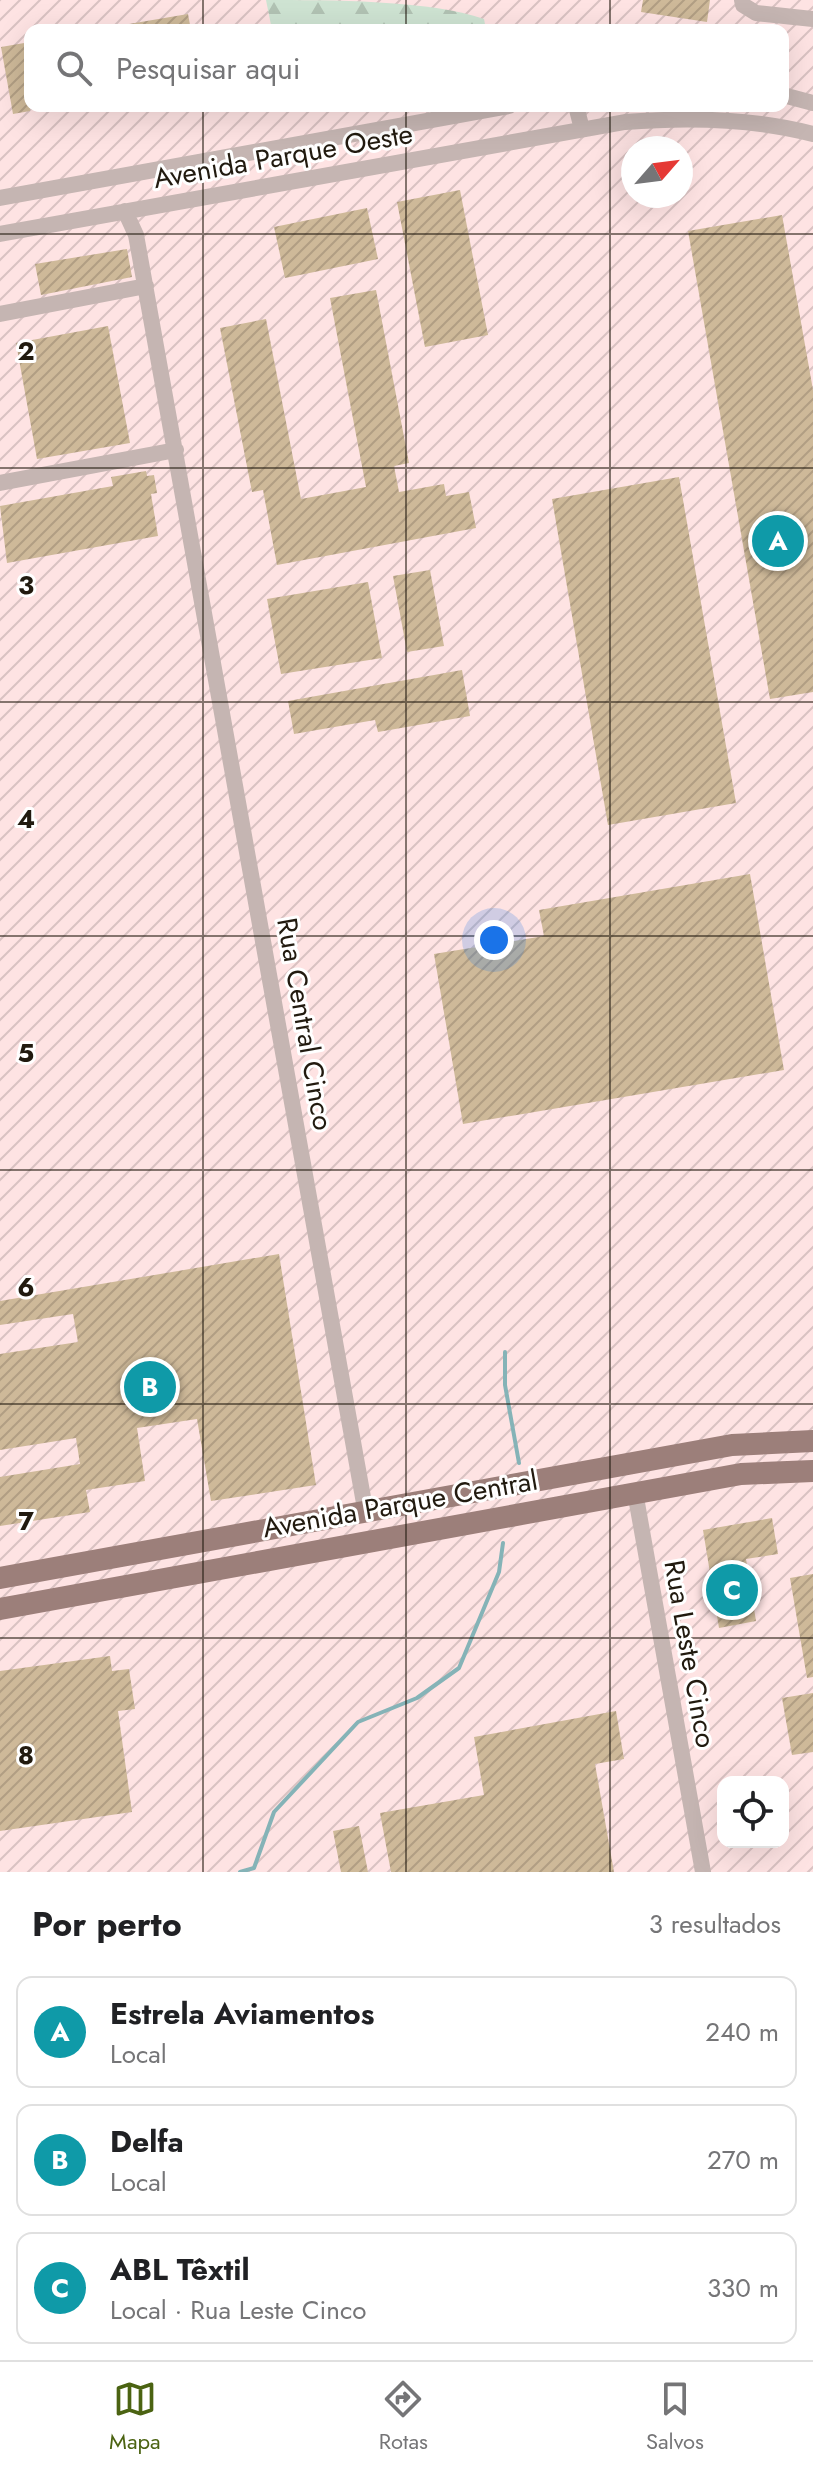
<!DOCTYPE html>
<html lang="pt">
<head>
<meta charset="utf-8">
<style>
	body { margin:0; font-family:Jost,sans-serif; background:#f6f6f6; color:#202124 }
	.controls { position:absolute; right:24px; bottom:24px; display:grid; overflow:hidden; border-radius:16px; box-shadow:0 8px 32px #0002 }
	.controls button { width:72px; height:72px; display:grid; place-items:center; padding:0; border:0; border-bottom:2px solid #e0e0e0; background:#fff; color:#202124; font:40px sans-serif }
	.compass { position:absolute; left:621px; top:136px; width:72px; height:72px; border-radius:50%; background:#fff; box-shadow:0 8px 32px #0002; rotate:62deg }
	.you { position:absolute; left:494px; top:940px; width:28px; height:28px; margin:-20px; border:6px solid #fff; border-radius:50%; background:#1a73e8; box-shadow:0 0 0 12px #1a73e833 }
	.badge { display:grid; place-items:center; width:52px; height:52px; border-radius:50%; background:#4b6312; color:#fff; font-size:26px; font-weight:700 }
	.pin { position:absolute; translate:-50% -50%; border:4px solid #fff; box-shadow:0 2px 8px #0006 }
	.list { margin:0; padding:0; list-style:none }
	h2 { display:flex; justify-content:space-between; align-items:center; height:104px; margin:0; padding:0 32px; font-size:34px }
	h2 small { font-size:26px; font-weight:400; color:#757577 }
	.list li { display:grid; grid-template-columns:52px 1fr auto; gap:24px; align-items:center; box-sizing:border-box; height:112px; margin:0 16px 16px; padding:0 16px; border:2px solid #e0e0e0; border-radius:16px }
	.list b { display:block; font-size:30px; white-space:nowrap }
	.list p { margin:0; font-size:26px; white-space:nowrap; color:#757577 }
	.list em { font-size:26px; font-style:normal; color:#757577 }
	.icon { flex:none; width:44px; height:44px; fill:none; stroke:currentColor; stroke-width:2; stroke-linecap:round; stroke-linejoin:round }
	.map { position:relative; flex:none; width:813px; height:1872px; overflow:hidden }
	.search { position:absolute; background:#fff; box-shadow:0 8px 32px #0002; left:24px; right:24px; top:24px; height:88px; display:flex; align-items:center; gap:20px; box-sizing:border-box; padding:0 28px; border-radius:16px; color:#757577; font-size:30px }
	.sheet { height:488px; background:#fff }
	nav { display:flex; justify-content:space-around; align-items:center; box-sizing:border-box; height:112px; border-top:2px solid #e0e0e0; background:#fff; font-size:22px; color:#757577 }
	nav a { display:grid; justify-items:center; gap:4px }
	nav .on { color:#4b6312 }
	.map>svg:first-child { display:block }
</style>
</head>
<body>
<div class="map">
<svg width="813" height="1872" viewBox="0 0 813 1872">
	<defs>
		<pattern id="industrial-furrows" width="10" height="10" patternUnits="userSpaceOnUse" patternTransform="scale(2)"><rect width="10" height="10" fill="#fee3e3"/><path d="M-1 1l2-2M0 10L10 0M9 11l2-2" fill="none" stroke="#d9c2c2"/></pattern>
		<pattern id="forest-firs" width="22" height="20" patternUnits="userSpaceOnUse" patternTransform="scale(2)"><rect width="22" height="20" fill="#cee3d2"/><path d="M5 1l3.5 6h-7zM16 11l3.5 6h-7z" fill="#b1c2b3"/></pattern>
		<pattern id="building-hatch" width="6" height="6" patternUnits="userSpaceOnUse" patternTransform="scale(2)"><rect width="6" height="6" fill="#ceb999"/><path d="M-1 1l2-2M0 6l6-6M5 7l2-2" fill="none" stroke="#b19e83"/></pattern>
	</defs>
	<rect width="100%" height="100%" fill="#fff3e1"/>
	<path fill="url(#industrial-furrows)" fill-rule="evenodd" d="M0,0H813V1872H0ZM30,30H783V106H30ZM633,148H681V196H633ZM723,1782H783V1842H723Z"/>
	<path fill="url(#forest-firs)" d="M266,0C329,0 431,0 484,19L486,30H272Z"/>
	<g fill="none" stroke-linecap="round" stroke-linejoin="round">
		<path stroke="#85b3b7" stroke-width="4" d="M505,1352V1385L519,1463
			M240,1872L254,1868L274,1812L358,1722L417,1698L459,1668L499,1572L503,1543"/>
	</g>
	<path fill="url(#building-hatch)" d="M643,0H710L707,22L641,12Z
		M188,14L191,30H130L129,24Z
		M30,42V111L13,114L1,47Z
		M460,190L488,335L425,347L397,202Z
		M367,208L378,259L285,278L274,227Z
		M782,215L813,390V692L770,699L688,231Z
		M127,249L132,277L41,295L35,264Z
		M376,290L409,463L394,466L399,492L444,484L446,496L469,492L476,528L277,565L263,490L252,492L220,328L266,319L301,499L366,487L330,298Z
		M108,326L130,443L37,459L16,343Z
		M146,471L147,476L154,475L157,493L151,494L158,536L7,563L0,506L113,486L111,477Z
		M679,477L736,803L608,825L552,499Z
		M430,570L444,646L407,652L393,576Z
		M368,582L382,658L281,674L267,599Z
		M462,670L470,716L378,732L375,720L294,734L288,701Z
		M750,874L784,1070L463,1124L434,954L544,936L539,910Z
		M279,1254L316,1485L211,1501L197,1419L137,1428L145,1481L86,1490L90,1512L0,1526V1477L80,1464L76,1438L0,1450V1354L78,1342L73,1314L0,1325V1301Z
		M772,1518L778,1554L746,1559L756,1621L719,1628L703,1530Z
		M813,1574V1677L807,1678L790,1578Z
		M110,1656L112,1671L129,1669L135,1709L118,1711L132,1812L0,1831V1671Z
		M813,1693V1752L792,1755L782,1698Z
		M616,1711L624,1759L595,1764L614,1872H391L380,1813L484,1795L474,1737Z
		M359,1826L368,1872H341L333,1831Z"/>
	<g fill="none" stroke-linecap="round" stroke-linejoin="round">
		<path stroke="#c5b5b2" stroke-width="16" d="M742,0L743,5L756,13L813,19
			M783,95L813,103
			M576,106L582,129
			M0,198L509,106
			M125,211L136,235L366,1514
			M0,234L625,122C687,117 752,118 813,134
			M0,314L146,286
			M0,483L176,450
			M635,1492L703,1872"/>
		<path stroke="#9c7f7a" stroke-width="22" d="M0,1578L732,1445L813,1441
			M0,1609L741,1474L813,1471"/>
	</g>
	<path fill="none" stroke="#211a0f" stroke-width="2" stroke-opacity="0.55" d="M203,0V30M406,0V30M610,0V30M203,106V1872M406,106V1872M610,106V1872M0,234H813M0,468H813M0,702H813M0,936H813M0,1170H813M0,1404H813M0,1638H813"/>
	<g text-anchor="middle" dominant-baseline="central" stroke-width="6" stroke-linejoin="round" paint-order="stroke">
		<g font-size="28" fill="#211a0f" stroke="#fff">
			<text transform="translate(283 156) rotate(-10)">Avenida Parque Oeste</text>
			<text transform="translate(305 1024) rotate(80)">Rua Central Cinco</text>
			<text transform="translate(400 1504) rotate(-10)">Avenida Parque Central</text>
			<text transform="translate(690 1654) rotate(80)">Rua Leste Cinco</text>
		</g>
	</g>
	<g font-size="26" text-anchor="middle" font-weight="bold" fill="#211a0f" stroke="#fff" stroke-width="6" stroke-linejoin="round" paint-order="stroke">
		<text x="26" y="360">2</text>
		<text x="26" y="594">3</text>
		<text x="26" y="828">4</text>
		<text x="26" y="1062">5</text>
		<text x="26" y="1296">6</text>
		<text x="26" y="1530">7</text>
		<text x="26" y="1764">8</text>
	</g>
</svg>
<div class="controls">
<button><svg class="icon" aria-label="locate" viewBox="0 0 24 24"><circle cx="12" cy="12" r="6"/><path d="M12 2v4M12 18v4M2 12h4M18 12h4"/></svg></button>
</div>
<svg class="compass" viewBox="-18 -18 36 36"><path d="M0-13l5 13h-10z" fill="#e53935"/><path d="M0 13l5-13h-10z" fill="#757577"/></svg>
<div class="you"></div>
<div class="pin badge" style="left:778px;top:541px;background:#0f9aa8">A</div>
<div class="pin badge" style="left:150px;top:1387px;background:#0f9aa8">B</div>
<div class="pin badge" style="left:732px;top:1590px;background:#0f9aa8">C</div>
<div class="search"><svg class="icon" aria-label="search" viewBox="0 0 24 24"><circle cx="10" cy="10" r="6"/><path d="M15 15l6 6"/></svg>Pesquisar aqui</div>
</div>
<section class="sheet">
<h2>Por perto<small>3 resultados</small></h2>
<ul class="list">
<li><span class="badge" style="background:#0f9aa8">A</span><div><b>Estrela Aviamentos</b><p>Local</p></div><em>240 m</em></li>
<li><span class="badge" style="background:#0f9aa8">B</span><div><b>Delfa</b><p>Local</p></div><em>270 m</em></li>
<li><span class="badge" style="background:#0f9aa8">C</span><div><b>ABL Têxtil</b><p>Local · Rua Leste Cinco</p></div><em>330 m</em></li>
</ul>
</section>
<nav>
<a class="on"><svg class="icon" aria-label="map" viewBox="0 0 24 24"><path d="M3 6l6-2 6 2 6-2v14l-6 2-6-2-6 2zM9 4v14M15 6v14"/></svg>Mapa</a>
<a><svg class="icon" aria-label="directions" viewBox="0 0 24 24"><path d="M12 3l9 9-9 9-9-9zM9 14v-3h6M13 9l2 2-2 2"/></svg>Rotas</a>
<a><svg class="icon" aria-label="saved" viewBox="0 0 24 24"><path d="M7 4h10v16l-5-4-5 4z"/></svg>Salvos</a>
</nav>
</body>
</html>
